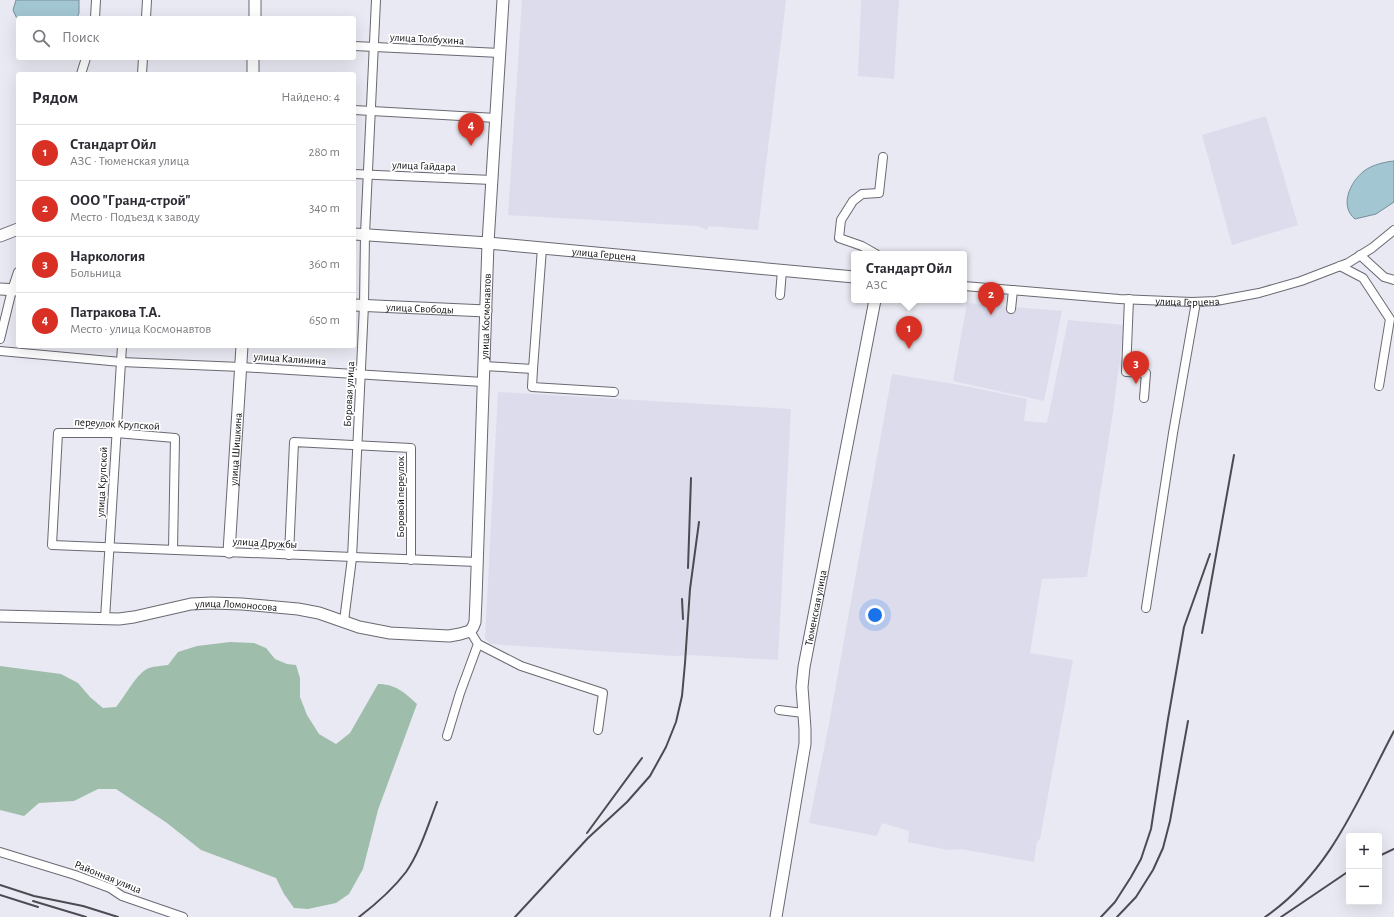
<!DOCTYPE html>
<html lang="ru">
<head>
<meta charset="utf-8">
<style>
	body { margin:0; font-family:"Alegreya Sans",sans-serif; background:#f2f2f3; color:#2b2b33 }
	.controls { position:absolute; right:12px; bottom:12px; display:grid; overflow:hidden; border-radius:4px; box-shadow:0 4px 16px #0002 }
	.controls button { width:36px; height:36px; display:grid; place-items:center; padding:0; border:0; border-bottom:1px solid #e1e1e2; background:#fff; color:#2b2b33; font:20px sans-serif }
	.you { position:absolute; left:875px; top:615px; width:14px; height:14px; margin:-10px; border:3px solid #fff; border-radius:50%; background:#1a73e8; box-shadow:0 0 0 6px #1a73e833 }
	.badge { display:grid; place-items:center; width:26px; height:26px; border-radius:50%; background:#d93025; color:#fff; font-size:13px; font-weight:700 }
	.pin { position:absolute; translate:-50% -33px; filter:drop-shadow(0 1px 2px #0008) }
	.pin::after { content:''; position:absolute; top:21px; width:14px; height:12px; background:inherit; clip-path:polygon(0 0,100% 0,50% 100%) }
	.popup { position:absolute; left:851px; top:251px; width:116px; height:52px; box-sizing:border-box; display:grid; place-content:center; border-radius:4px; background:#fff; filter:drop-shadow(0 1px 3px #0005); font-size:13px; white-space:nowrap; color:#7c7c81 }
	.popup b { font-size:15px; color:#2b2b33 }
	.popup::after { content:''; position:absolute; left:50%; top:100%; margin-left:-8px; border:8px solid transparent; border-top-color:#fff }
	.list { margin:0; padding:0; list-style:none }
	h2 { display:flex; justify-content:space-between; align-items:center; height:52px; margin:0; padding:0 16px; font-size:17px }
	h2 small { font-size:13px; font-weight:400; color:#7c7c81 }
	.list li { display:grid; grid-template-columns:26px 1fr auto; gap:12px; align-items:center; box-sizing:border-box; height:56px; padding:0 16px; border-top:1px solid #e1e1e2 }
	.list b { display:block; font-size:15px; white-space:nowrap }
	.list p { margin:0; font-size:13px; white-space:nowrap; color:#7c7c81 }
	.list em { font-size:13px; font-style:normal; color:#7c7c81 }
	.icon { flex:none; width:22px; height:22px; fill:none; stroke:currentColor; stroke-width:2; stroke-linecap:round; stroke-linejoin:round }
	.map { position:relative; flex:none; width:1394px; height:917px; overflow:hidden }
	.search { position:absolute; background:#fff; box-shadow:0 4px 16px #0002; left:16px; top:16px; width:340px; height:44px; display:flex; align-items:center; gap:10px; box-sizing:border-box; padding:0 14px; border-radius:4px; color:#7c7c81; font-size:15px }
	.panel { position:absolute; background:#fff; box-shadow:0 4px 16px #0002; left:16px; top:72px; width:340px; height:276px; border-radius:4px }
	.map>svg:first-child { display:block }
</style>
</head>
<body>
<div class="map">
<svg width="1394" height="917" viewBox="0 0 1394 917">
	<rect width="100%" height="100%" fill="#e9e9f3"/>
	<path fill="#dcdced" d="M522,0H786L758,230L709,226L707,230L697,226L508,215Z
		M861,0H899L894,79L858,76Z
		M1266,116L1298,225L1232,245L1202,135Z
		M967,303L1062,311L1044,401L953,381Z
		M1068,320L1124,325L1113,412L1087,577L1042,579L1030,653L1073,660L1040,839L1037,842L1034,862L961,849L948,850L908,842L909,831L882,823L877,836L809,823L828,729L892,374L960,385L1027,399L1024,421L1047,423Z
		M498,392L791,409L778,660L689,655L675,656L490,644L485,638Z"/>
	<path fill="#9fbdab" d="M230,642L254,643L266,648L275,659L287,664L296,665L300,678V697L307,715L319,734L336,744L350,733L378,684C396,684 405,693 417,704L378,810L363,869L349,894L336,903L308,909L294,908L284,894L276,878L201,850L167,823L116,789H98L74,801L39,803L24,816L0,810V666L61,674L78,683L90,697L103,708L116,707C125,697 137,672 149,668C155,666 162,666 168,665L178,652L197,646Z"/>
	<path fill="#a2c6d2" stroke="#768e98" d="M16,0H79V13L77,18H18V21L13,10Z
		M1394,161V202L1376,214L1355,219C1339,206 1350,182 1364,171C1372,165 1384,162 1394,161Z"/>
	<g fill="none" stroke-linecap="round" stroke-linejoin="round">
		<defs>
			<g id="street">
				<path d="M95,18L96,0"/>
				<path d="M146,18L147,0"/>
				<path d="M354,46L500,53"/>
				<path d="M81,74L86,58"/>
				<path d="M142,74L143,58"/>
				<path d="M354,110L496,118"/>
				<path d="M354,174L492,180"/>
				<path d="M876,254L862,246L839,238L841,220L853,201L862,194L879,193L883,157"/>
				<path d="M1360,255L1384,277L1394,280"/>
				<path d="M1340,266L1363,278L1390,319L1379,386"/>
				<path id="s1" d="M964,286L1119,299L1192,302L1216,301L1259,293L1301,281L1348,263L1372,248L1394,230"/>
				<path d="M780,295L782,270"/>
				<path d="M1129,299L1126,372L1146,373L1144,398"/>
				<path d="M1011,309L1013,290"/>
				<path d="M0,339L12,290L18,272"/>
				<path d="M0,351L121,362L241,367L483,382"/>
				<path d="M484,366L533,369L542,248"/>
				<path d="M533,369L532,387L614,392"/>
				<path d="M173,550L175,438L116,433H58L52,545L477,562"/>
				<path d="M289,555L294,442L411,448V560"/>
				<path d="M1146,608L1173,433L1196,302"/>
				<path d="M105,619L122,346"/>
				<path d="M344,621L352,558L364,305L365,234L376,0"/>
				<path d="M478,644L521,666L603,693L598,730"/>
				<path d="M779,710L803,713"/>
				<path d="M447,736L460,693L478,644L470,631"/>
				<path d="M0,852L75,875L110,888L122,896L183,917"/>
			</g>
			<g id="secondary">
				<path d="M255,18V0"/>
				<path d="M253,74V58"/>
				<path id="s2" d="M354,234L488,243L854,277"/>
				<path d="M0,236L18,229"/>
				<path d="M0,289L18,290"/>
				<path id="s3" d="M354,305L486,311"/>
				<path id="s4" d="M229,552L242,346"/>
				<path id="s5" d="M0,616L119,619L134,617L191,604L212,603L242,604L298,609L319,613L359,627L390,633L449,636L460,634L470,631L473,627L475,622L476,599L488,243L503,0"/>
				<path id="s6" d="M776,917L805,744V729L802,687L804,667L875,300"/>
			</g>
		</defs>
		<use href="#street" stroke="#696972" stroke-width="10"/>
		<use href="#secondary" stroke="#696972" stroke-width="13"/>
		<use href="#street" stroke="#fff" stroke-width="8"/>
		<use href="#secondary" stroke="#fff" stroke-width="11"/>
		<path stroke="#4c4b51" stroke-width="2" d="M688,568L691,478
			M682,599L683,619
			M1202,633L1234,455
			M587,833L642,758
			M1379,856L1394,849
			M0,885L34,896L83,906L118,917
			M0,895L38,907
			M33,901L86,917
			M359,917C376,904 393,889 406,872C420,852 428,825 437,802
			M515,917L588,838L627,802L650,776L666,747L676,722L682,696L685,663L690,589L699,522
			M1101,917L1115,902L1131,877L1141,859L1151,829L1168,719L1184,627L1210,554
			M1117,917L1136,897L1153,870L1163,848L1170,821L1188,721
			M1265,917C1331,872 1358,799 1394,731
			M1281,917L1349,871"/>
	</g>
	<g text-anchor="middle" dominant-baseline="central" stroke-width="3.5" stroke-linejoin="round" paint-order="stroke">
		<g font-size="11" fill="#0e0d11" stroke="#fff">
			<text transform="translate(427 39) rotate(3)">улица Толбухина</text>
			<text transform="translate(424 166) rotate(2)">улица Гайдара</text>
			<text stroke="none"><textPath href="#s2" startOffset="251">улица Герцена</textPath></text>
			<text stroke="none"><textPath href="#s1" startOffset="224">улица Герцена</textPath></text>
			<text stroke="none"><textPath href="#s3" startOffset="66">улица Свободы</textPath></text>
			<text stroke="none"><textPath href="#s5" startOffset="792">улица Космонавтов</textPath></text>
			<text transform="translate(290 359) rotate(4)">улица Калинина</text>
			<text transform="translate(349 394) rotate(-87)">Боровая улица</text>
			<text transform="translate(117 424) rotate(3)">переулок Крупской</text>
			<text stroke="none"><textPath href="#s4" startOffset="103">улица Шишкина</textPath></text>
			<text transform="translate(102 482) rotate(-87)">улица Крупской</text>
			<text transform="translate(400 497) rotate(-90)">Боровой переулок</text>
			<text transform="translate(265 543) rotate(3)">улица Дружбы</text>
			<text stroke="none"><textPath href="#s5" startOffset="238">улица Ломоносова</textPath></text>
			<text stroke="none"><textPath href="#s6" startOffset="313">Тюменская улица</textPath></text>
			<text transform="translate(108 877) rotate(22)">Районная улица</text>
		</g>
	</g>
</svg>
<div class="controls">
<button>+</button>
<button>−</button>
</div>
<div class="you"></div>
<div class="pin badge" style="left:909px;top:349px">1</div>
<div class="popup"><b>Стандарт Ойл</b>АЗС</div>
<div class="pin badge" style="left:991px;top:315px">2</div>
<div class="pin badge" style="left:1136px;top:384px">3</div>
<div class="pin badge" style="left:471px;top:146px">4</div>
<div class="search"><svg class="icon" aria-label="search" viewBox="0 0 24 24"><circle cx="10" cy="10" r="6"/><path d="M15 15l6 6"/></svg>Поиск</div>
<section class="panel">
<h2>Рядом<small>Найдено: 4</small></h2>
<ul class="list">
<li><span class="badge">1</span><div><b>Стандарт Ойл</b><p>АЗС · Тюменская улица</p></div><em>280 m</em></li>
<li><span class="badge">2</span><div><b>ООО &quot;Гранд-строй&quot;</b><p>Место · Подъезд к заводу</p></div><em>340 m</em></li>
<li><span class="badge">3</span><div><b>Наркология</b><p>Больница</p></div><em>360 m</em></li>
<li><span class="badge">4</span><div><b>Патракова Т.А.</b><p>Место · улица Космонавтов</p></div><em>650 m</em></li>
</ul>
</section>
</div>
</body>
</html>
